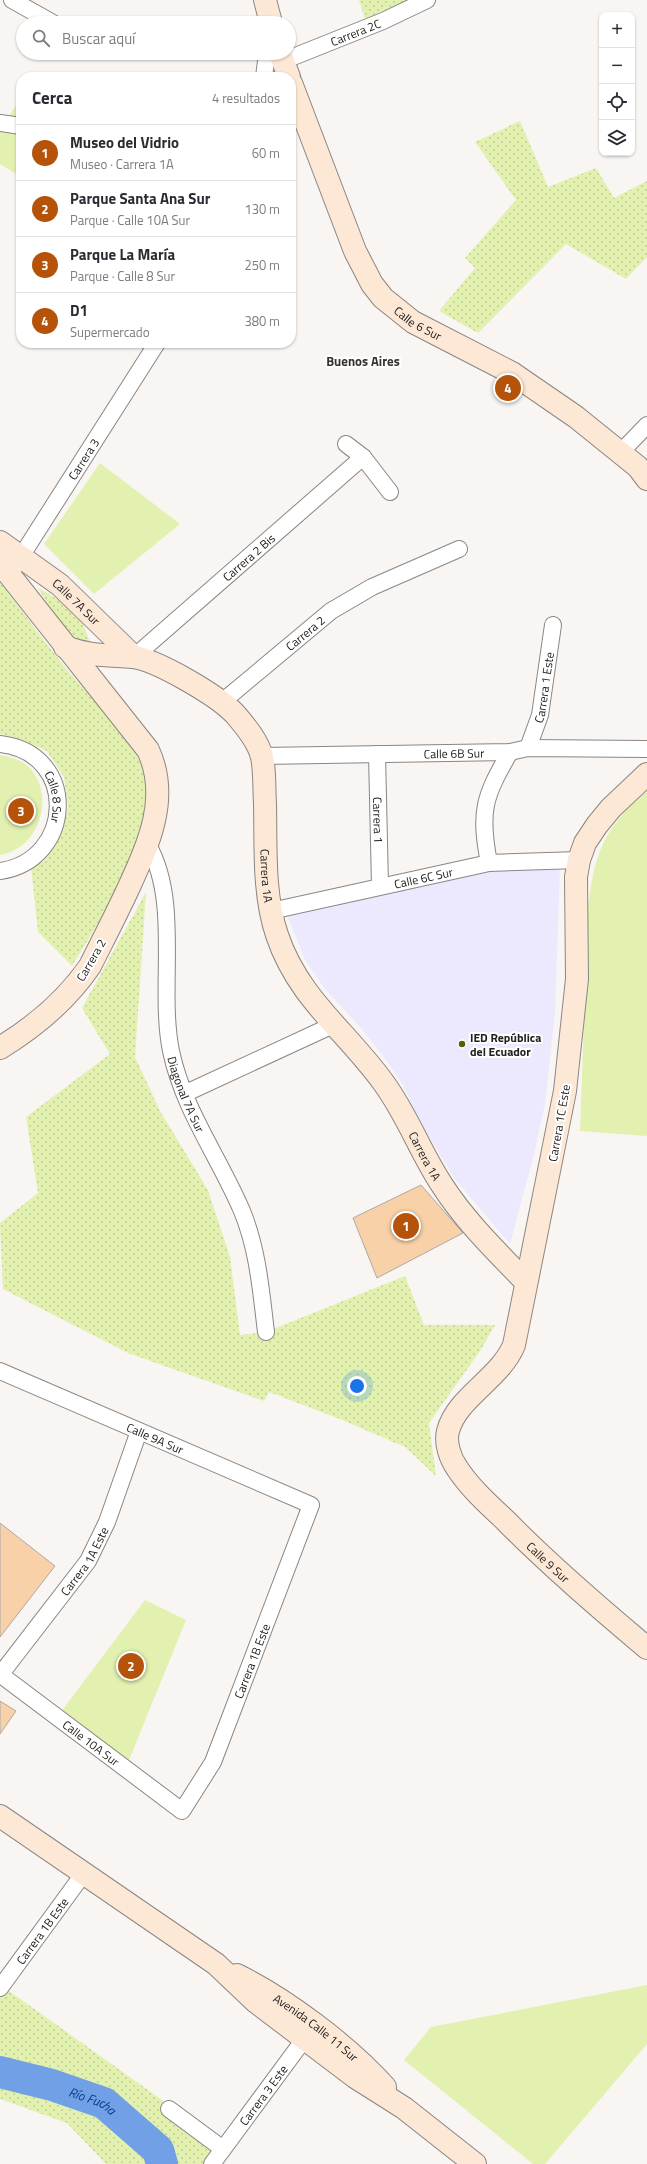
<!DOCTYPE html>
<html lang="es">
<head>
<meta charset="utf-8">
<style>
	body { margin:0; font-family:"Titillium Web",sans-serif; background:#f7f7f7; color:#2b2b33 }
	.controls { position:absolute; right:12px; top:12px; display:grid; overflow:hidden; border-radius:8px; box-shadow:0 1px 3px #0004 }
	.controls button { width:36px; height:36px; display:grid; place-items:center; padding:0; border:0; border-bottom:1px solid #e1e1e2; background:#fff; color:#2b2b33; font:20px sans-serif }
	.you { position:absolute; left:357px; top:1386px; width:14px; height:14px; margin:-10px; border:3px solid #fff; border-radius:50%; background:#1a73e8; box-shadow:0 0 0 6px #1a73e833 }
	.badge { display:grid; place-items:center; width:26px; height:26px; border-radius:50%; background:#b45309; color:#fff; font-size:13px; font-weight:700 }
	.pin { position:absolute; translate:-50% -50%; border:2px solid #fff; box-shadow:0 1px 4px #0006 }
	.list { margin:0; padding:0; list-style:none }
	h2 { display:flex; justify-content:space-between; align-items:center; height:52px; margin:0; padding:0 16px; font-size:17px }
	h2 small { font-size:13px; font-weight:400; color:#7c7c81 }
	.list li { display:grid; grid-template-columns:26px 1fr auto; gap:12px; align-items:center; box-sizing:border-box; height:56px; padding:0 16px; border-top:1px solid #e1e1e2 }
	.list b { display:block; font-size:15px; white-space:nowrap }
	.list p { margin:0; font-size:13px; white-space:nowrap; color:#7c7c81 }
	.list em { font-size:13px; font-style:normal; color:#7c7c81 }
	.icon { flex:none; width:22px; height:22px; fill:none; stroke:currentColor; stroke-width:2; stroke-linecap:round; stroke-linejoin:round }
	.map { position:relative; flex:none; width:647px; height:2164px; overflow:hidden }
	.search { position:absolute; background:#fff; box-shadow:0 1px 3px #0004; left:16px; top:16px; width:280px; height:44px; display:flex; align-items:center; gap:10px; box-sizing:border-box; padding:0 14px; border-radius:22px; color:#7c7c81; font-size:15px }
	.panel { position:absolute; background:#fff; box-shadow:0 1px 3px #0004; left:16px; top:72px; width:280px; height:276px; border-radius:16px }
	.map>svg:first-child { display:block }
</style>
</head>
<body>
<div class="map">
<svg width="647" height="2164" viewBox="0 0 647 2164">
	<defs>
		<pattern id="grass-dots" width="8" height="8" patternUnits="userSpaceOnUse"><rect width="8" height="8" fill="#e2f1af"/><path d="M2 2h.1M6 6h.1" fill="none" stroke="#c2ce96" stroke-width="1.8" stroke-linecap="round"/></pattern>
	</defs>
	<rect width="100%" height="100%" fill="#f8f5f3"/>
	<path fill="#ece9ff" d="M560,868L555,1013L545,1104L534,1154L510,1244L454,1178L417,1116L403,1085L386,1060L361,1028L325,989L305,960L288,917L490,870Z"/>
	<path fill="url(#grass-dots)" d="M359,0H408L365,19Z
		M520,121L548,187L596,168L614,198L647,181V257L626,279L566,244L478,333L439,311L475,268L465,258L516,200L475,142Z
		M0,582C25,614 49,649 76,680C106,714 144,743 149,791C150,797 148,804 147,809C137,866 101,918 72,966L38,932L31,867L46,860L60,836L68,808L64,777L47,751L20,739L0,734Z
		M38,588C66,603 86,616 91,650L61,626Z
		M146,892L135,1057L160,1111L208,1190L230,1257L240,1335L266,1332L405,1276L424,1325H495L480,1351L429,1423L436,1476L405,1447L340,1419L269,1392L264,1401L128,1353L3,1289L0,1223L38,1193L26,1117L110,1054L82,1008Z
		M5,1988L221,2142L206,2164H106L67,2123L0,2099V1994Z"/>
	<path fill="#e2f1af" d="M21,97V177L0,164V116L7,120Z
		M100,463L180,524L94,594L44,544Z
		M0,755C10,757 23,760 30,768C56,797 39,849 0,855Z
		M647,791V1136L580,1131L588,908C594,854 604,827 647,791Z
		M145,1600L186,1620L129,1760L60,1713Z
		M647,1985V2044L545,2164H533L404,2060L431,2027Z"/>
	<g fill="none" stroke-linecap="round" stroke-linejoin="round">
		<path stroke="#71a0e6" stroke-width="32" id="s1" d="M0,2072L52,2085L104,2103L158,2150L162,2164"/>
	</g>
	<path fill="#f8d1a8" stroke="#aca9a7" d="M421,1185L463,1233L377,1278L353,1218Z
		M0,1523L55,1566L0,1637Z
		M0,1701L16,1711L0,1734Z"/>
	<g fill="none" stroke-linecap="round" stroke-linejoin="round">
		<defs>
			<g id="street">
				<path d="M12,0L53,23"/>
				<path id="s2" d="M283,61L383,21L427,0"/>
				<path d="M264,77L267,53"/>
				<path d="M0,123L21,126"/>
				<path d="M346,444L363,457L390,492"/>
				<path d="M621,452L647,425"/>
				<path id="s3" d="M15,566L157,343"/>
				<path id="s4" d="M134,657L363,457"/>
				<path id="s5" d="M222,702L331,611L372,587L459,549"/>
				<path id="s6" d="M0,744C80,753 74,861 0,871"/>
				<path id="s7" d="M528,748L540,715L553,625"/>
				<path id="s8" d="M377,754L380,886"/>
				<path id="s9" d="M261,756L510,752L528,748L647,749"/>
				<path id="s10" d="M148,845C181,903 158,987 171,1051C183,1109 219,1157 242,1211C258,1250 261,1291 266,1332"/>
				<path d="M489,863C479,811 484,797 510,752"/>
				<path id="s11" d="M271,911L489,863L579,860"/>
				<path d="M186,1093L333,1025"/>
				<path id="s12" d="M0,1371L311,1505L213,1762L182,1811L1,1675"/>
				<path id="s13" d="M0,1675L88,1561L107,1522L139,1431"/>
				<path id="s14" d="M0,1988L84,1873"/>
				<path d="M169,2109L223,2149"/>
				<path id="s15" d="M212,2164L311,2030"/>
			</g>
			<g id="secondary">
				<path d="M265,0L271,23"/>
				<path d="M280,53L289,77"/>
				<path id="s16" d="M291,83L355,251L372,284L383,298L413,322L512,373L576,417L638,467L647,479"/>
				<path id="s17" d="M0,542L60,585L134,657"/>
				<path d="M0,563L148,750C170,797 149,843 129,887C117,913 103,940 90,966C66,1001 36,1026 0,1048"/>
				<path id="s18" d="M65,647C90,656 107,655 132,657C156,659 218,696 235,714C246,727 258,741 262,757C265,772 264,788 265,804C266,846 263,894 277,935C298,998 346,1031 383,1082C407,1114 420,1152 442,1185C465,1221 496,1251 525,1281"/>
				<path id="s19" d="M647,774L611,808L597,825L585,843L579,860L576,877L577,979L565,1091L514,1345C500,1379 457,1397 448,1431C445,1443 450,1458 457,1468C470,1488 488,1504 505,1520C549,1565 598,1607 647,1648"/>
				<path d="M0,1816L216,1964L256,2002L355,2077L404,2108L475,2164"/>
				<path id="s20" d="M237,1975C287,2000 347,2045 385,2087"/>
			</g>
		</defs>
		<use href="#street" stroke="#898684" stroke-width="18"/>
		<use href="#secondary" stroke="#898684" stroke-width="24"/>
		<use href="#street" stroke="#fff" stroke-width="16"/>
		<use href="#secondary" stroke="#fde8d6" stroke-width="22"/>
	</g>
	<circle fill="#586100" stroke="#fff" stroke-width="1.5" cx="462" cy="1044" r="4"/>
	<g text-anchor="middle" dominant-baseline="central" stroke-width="4" stroke-linejoin="round" paint-order="stroke">
		<g font-size="12" fill="#222120" stroke="#fff">
			<text stroke="none"><textPath href="#s2" startOffset="78">Carrera 2C</textPath></text>
			<text stroke="none"><textPath href="#s16" startOffset="278">Calle 6 Sur</textPath></text>
			<text stroke="none"><textPath href="#s3" startOffset="127">Carrera 3</textPath></text>
			<text stroke="none"><textPath href="#s4" startOffset="152">Carrera 2 Bis</textPath></text>
			<text stroke="none"><textPath href="#s17" startOffset="97">Calle 7A Sur</textPath></text>
			<text stroke="none"><textPath href="#s5" startOffset="108">Carrera 2</textPath></text>
			<text stroke="none"><textPath href="#s7" startOffset="63">Carrera 1 Este</textPath></text>
			<text stroke="none"><textPath href="#s9" startOffset="193">Calle 6B Sur</textPath></text>
			<text stroke="none"><textPath href="#s6" startOffset="84">Calle 8 Sur</textPath></text>
			<text stroke="none"><textPath href="#s8" startOffset="66">Carrera 1</textPath></text>
			<text stroke="none"><textPath href="#s18" startOffset="357">Carrera 1A</textPath></text>
			<text stroke="none"><textPath href="#s11" startOffset="156">Calle 6C Sur</textPath></text>
			<text transform="translate(91 960) rotate(-60)">Carrera 2</text>
			<text stroke="none"><textPath href="#s10" startOffset="255">Diagonal 7A Sur</textPath></text>
			<text transform="translate(559 1123) rotate(-80)">Carrera 1C Este</text>
			<text stroke="none"><textPath href="#s18" startOffset="685">Carrera 1A</textPath></text>
			<text stroke="none"><textPath href="#s12" startOffset="169">Calle 9A Sur</textPath></text>
			<text stroke="none"><textPath href="#s13" startOffset="142">Carrera 1A Este</textPath></text>
			<text stroke="none"><textPath href="#s19" startOffset="882">Calle 9 Sur</textPath></text>
			<text transform="translate(252 1661) rotate(-69)">Carrera 1B Este</text>
			<text transform="translate(91 1743) rotate(37)">Calle 10A Sur</text>
			<text stroke="none"><textPath href="#s14" startOffset="71">Carrera 1B Este</textPath></text>
			<text stroke="none"><textPath href="#s20" startOffset="95">Avenida Calle 11 Sur</textPath></text>
			<text stroke="none"><textPath href="#s15" startOffset="86">Carrera 3 Este</textPath></text>
		</g>
		<g font-size="12" font-weight="bold" fill="#222120" stroke="#fff" text-anchor="start">
			<text x="470" y="1037">IED República<tspan x="470" dy="14">del Ecuador</tspan></text>
		</g>
		<g font-size="13" font-weight="bold" fill="#353231" stroke="#fff">
			<text x="363" y="361">Buenos Aires</text>
		</g>
		<g font-size="13" font-style="italic" fill="#003d8d" stroke="#fff">
			<text stroke="none"><textPath href="#s1" startOffset="97">Río Fucha</textPath></text>
		</g>
	</g>
</svg>
<div class="controls">
<button>+</button>
<button>−</button>
<button><svg class="icon" aria-label="locate" viewBox="0 0 24 24"><circle cx="12" cy="12" r="6"/><path d="M12 2v4M12 18v4M2 12h4M18 12h4"/></svg></button>
<button><svg class="icon" aria-label="layers" viewBox="0 0 24 24"><path d="M12 4l9 5-9 5-9-5zM3 14l9 5 9-5"/></svg></button>
</div>
<div class="you"></div>
<div class="pin badge" style="left:406px;top:1226px">1</div>
<div class="pin badge" style="left:131px;top:1666px">2</div>
<div class="pin badge" style="left:21px;top:811px">3</div>
<div class="pin badge" style="left:508px;top:388px">4</div>
<div class="search"><svg class="icon" aria-label="search" viewBox="0 0 24 24"><circle cx="10" cy="10" r="6"/><path d="M15 15l6 6"/></svg>Buscar aquí</div>
<section class="panel">
<h2>Cerca<small>4 resultados</small></h2>
<ul class="list">
<li><span class="badge">1</span><div><b>Museo del Vidrio</b><p>Museo · Carrera 1A</p></div><em>60 m</em></li>
<li><span class="badge">2</span><div><b>Parque Santa Ana Sur</b><p>Parque · Calle 10A Sur</p></div><em>130 m</em></li>
<li><span class="badge">3</span><div><b>Parque La María</b><p>Parque · Calle 8 Sur</p></div><em>250 m</em></li>
<li><span class="badge">4</span><div><b>D1</b><p>Supermercado</p></div><em>380 m</em></li>
</ul>
</section>
</div>
</body>
</html>
